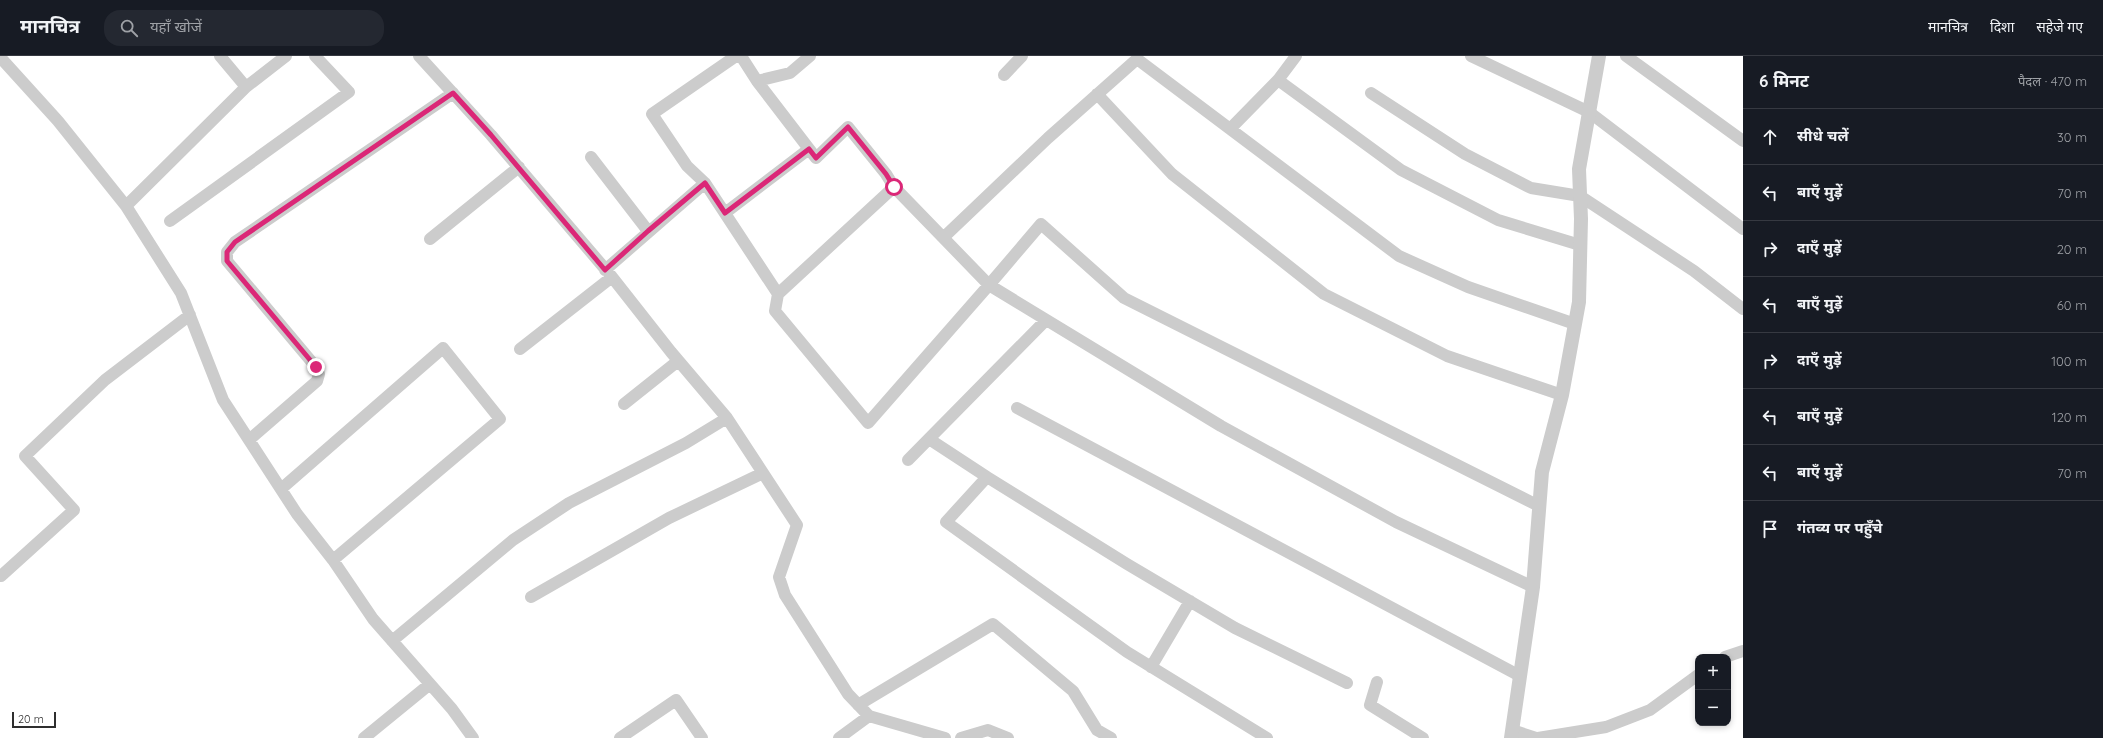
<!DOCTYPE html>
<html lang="hi">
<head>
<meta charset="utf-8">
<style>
	body { margin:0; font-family:Quicksand,"Noto Sans Devanagari",sans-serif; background:#242831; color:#f1f3f6 }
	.controls { position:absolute; right:12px; bottom:12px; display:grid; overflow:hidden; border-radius:8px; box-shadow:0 2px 6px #0003 }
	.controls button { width:36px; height:36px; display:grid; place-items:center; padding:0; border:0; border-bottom:1px solid #363941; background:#171b24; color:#f1f3f6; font:20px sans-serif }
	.scale { position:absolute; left:12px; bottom:10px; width:44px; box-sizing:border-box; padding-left:4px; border:2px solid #2f2f2f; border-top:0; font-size:11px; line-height:14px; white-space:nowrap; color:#2f2f2f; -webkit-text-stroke:3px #fff; paint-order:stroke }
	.stop { position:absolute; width:12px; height:12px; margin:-9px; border:3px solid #db2777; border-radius:50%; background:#fff }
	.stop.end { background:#db2777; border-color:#fff; box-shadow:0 1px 4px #0008 }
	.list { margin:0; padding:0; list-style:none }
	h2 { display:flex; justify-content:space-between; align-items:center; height:52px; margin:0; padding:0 16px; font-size:17px }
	h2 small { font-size:13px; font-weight:400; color:#9ea1a6 }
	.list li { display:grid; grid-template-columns:26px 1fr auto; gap:12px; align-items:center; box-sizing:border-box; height:56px; padding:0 16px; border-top:1px solid #363941 }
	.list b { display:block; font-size:15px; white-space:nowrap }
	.list em { font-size:13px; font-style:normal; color:#9ea1a6 }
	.icon { flex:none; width:22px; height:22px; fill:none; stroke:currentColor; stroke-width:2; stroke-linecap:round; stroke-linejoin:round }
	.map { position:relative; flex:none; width:1743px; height:682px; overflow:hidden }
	header { display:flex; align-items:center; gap:24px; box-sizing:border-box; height:56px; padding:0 20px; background:#171b24; border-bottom:1px solid #363941 }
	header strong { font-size:19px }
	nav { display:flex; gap:22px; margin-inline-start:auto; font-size:14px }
	.search { width:280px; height:36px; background:#242831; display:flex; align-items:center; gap:10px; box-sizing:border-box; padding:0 14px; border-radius:16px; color:#9ea1a6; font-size:15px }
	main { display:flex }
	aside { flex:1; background:#171b24 }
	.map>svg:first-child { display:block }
</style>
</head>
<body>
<header>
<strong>मानचित्र</strong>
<div class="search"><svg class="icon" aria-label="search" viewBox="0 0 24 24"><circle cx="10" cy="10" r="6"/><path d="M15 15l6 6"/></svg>यहाँ खोजें</div>
<nav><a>मानचित्र</a><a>दिशा</a><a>सहेजे गए</a></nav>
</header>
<main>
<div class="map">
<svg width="1743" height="682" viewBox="0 0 1743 682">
	<rect width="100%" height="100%" fill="#fff"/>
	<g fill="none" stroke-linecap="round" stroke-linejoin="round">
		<path stroke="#ccc" stroke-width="12" d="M220,0L246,31L286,0
			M419,0L491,79L612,221L671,296L727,362L797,469L779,521L785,539L848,638L869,660
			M736,0L652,58L687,110L705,127L778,238L775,255L868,367L989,229L1221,370L1396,466L1533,531
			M741,0L757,25L816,102L848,71L886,118L894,131L989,229L1041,168L1124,242L1539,450
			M1471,0L1589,56L1743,173
			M1626,0L1743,85
			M0,1L58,65L126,150L181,237L223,344L297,458L333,504L373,563L452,653L473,682
			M1004,19L1022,0
			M1278,24L1401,114L1498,164L1580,189
			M757,25L790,17L810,0
			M1371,37L1465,98L1531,132L1580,140L1694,215L1743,253
			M1097,38L1172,118L1324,238L1447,300L1562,339
			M1230,73L1278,24L1296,0
			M591,101L648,175
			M126,150L246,31
			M725,157L809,93
			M170,165L349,36L315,0
			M944,181L1048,82L1137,3L1399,200L1468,231L1575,268
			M430,183L519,111
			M605,214L705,127
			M778,238L894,131
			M520,293L612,221
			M624,348L678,305
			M1017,352L1520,620
			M929,383L987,421
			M249,384L317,325L319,318L316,311L227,205V196L235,186L453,37
			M908,404L1046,264
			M281,433L443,292L500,363L333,504
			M1,520L74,454L25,400L105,324L190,259
			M531,541L669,462L763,417
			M392,585L513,484L569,447L686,387L727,362
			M1725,601L1743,595
			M1151,611L1190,545
			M1377,626L1370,649L1423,682
			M858,649L993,568L1073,635L1097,674L1111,682
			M1512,674L1536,682
			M364,682L430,628
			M620,682L676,644L702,682
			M839,682L869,660L945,682
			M961,682L988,674L1008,682
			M1267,682L1127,596L946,466L987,421L1127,508L1235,572L1347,627
			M1538,682L1606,671L1650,654L1698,619"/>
		<path stroke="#ccc" stroke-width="14" d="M1511,682L1533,531L1542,416L1562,339L1579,246L1581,163L1579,113L1599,0"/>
	</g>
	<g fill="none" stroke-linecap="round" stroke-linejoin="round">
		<path stroke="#db2777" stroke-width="5" d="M316,311L227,205V196L235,186L453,37L491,79L605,214L648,175L705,127L725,157L809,93L816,102L848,71L886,118L894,131"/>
	</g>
</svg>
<div class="controls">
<button>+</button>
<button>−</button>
</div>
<div class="scale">20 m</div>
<div class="stop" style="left:894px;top:131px"></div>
<div class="stop end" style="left:316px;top:311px"></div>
</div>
<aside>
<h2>6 मिनट<small>पैदल · 470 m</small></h2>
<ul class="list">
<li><svg class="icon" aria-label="ahead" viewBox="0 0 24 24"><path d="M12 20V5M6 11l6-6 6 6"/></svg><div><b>सीधे चलें</b></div><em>30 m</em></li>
<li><svg class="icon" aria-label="left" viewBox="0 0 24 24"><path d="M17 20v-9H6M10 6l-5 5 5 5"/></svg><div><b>बाएँ मुड़ें</b></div><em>70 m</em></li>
<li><svg class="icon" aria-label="right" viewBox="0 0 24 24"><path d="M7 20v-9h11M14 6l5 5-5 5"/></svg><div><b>दाएँ मुड़ें</b></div><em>20 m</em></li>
<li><svg class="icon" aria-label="left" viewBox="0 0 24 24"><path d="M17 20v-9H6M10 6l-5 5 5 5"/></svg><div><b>बाएँ मुड़ें</b></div><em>60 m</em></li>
<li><svg class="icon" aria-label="right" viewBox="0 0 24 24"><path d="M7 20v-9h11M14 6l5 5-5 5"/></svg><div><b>दाएँ मुड़ें</b></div><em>100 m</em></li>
<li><svg class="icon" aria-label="left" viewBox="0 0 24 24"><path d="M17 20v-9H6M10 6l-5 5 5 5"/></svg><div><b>बाएँ मुड़ें</b></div><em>120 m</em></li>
<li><svg class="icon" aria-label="left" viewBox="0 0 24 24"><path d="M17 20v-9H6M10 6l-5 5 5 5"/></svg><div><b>बाएँ मुड़ें</b></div><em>70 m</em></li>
<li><svg class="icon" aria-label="arrive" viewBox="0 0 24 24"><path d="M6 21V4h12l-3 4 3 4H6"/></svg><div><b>गंतव्य पर पहुँचे</b></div></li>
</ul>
</aside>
</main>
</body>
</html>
